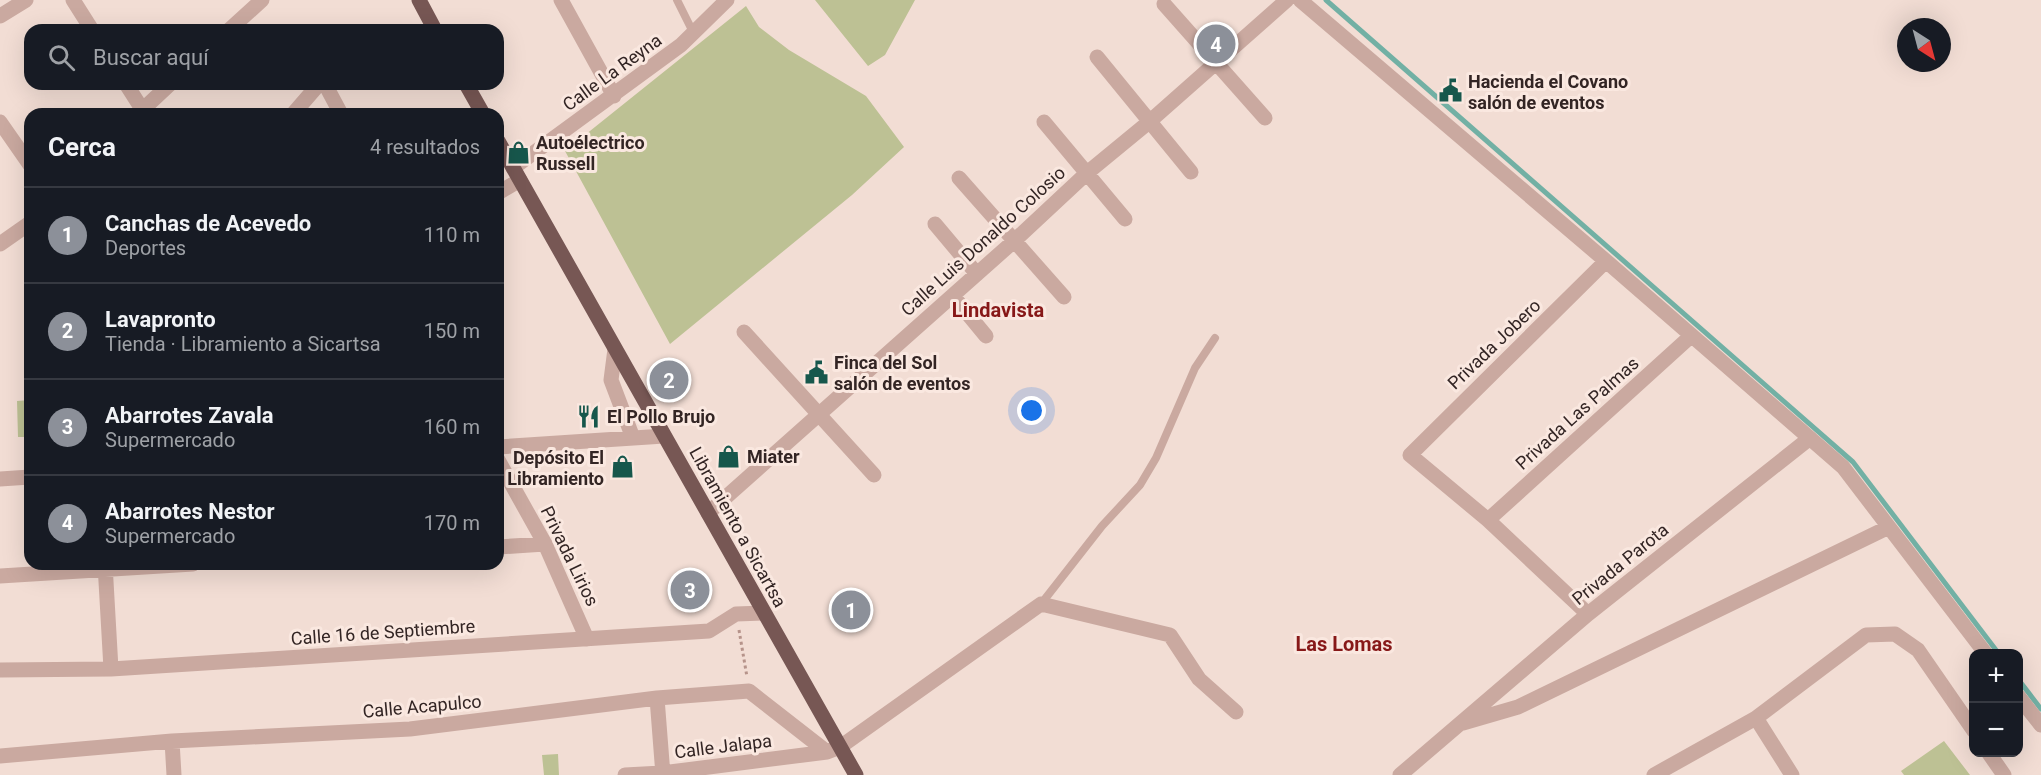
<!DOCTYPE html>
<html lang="es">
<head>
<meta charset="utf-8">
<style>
	body { margin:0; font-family:Roboto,sans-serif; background:#242831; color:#f1f3f6 }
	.controls { position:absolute; right:18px; bottom:18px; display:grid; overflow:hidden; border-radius:12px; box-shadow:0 6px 24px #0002 }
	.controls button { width:54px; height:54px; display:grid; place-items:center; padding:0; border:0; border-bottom:2px solid #363941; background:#171b24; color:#f1f3f6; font:30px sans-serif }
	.compass { position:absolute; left:1897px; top:18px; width:54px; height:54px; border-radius:50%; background:#171b24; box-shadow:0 6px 24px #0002; rotate:144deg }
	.you { position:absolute; left:1032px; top:411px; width:21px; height:21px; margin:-15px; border:4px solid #fff; border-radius:50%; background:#1a73e8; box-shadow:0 0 0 9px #1a73e833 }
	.badge { display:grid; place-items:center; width:39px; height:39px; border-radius:50%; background:#8c9099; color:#fff; font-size:20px; font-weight:700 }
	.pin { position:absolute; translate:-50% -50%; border:3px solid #fff; box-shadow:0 2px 6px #0006 }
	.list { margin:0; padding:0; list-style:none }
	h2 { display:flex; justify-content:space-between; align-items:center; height:78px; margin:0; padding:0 24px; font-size:26px }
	h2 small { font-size:20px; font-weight:400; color:#9ea1a6 }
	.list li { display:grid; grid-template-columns:39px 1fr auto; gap:18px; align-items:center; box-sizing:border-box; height:96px; padding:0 24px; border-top:2px solid #363941 }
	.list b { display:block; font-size:22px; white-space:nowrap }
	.list p { margin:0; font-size:20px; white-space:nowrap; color:#9ea1a6 }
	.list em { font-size:20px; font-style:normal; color:#9ea1a6 }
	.icon { flex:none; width:33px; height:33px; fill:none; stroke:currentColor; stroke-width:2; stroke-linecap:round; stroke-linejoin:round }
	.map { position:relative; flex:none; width:2041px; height:775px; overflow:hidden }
	.search { position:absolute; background:#171b24; box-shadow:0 6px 24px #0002; left:24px; top:24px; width:480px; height:66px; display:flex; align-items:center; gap:15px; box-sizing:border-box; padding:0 21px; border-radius:18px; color:#9ea1a6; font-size:22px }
	.panel { position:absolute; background:#171b24; box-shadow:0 6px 24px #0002; left:24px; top:108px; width:480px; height:462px; border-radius:18px }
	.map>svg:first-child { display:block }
</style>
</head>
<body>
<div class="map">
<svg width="2041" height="775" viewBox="0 0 2041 775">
	<rect width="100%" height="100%" fill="#f2ddd4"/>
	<path fill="#bdc194" d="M815,0H915L885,55L868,66Z
		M746,6L759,27L789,50L866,96L904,147L852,195L670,344L565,151Z
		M30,400V437H18L17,401Z
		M1944,741L1970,775H1904L1901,771Z
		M558,754L559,775H544L542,755Z"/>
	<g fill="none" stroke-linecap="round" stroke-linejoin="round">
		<path stroke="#72b0a4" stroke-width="5" d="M1326,0L1853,462L1999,654
			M2018,679L2041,709"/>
		<path stroke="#b6938a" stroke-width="3" stroke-dasharray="3 3" stroke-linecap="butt" d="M739,630L747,677"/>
		<path stroke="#caa9a0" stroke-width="8" d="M677,0L693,32
			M1041,604L1102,526L1140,485L1156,458L1195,368L1215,338"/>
		<path stroke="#caa9a0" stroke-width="15" d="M73,0L92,30
			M561,0L614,96
			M1300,0L1606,261L1843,467L1986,654
			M1164,4L1265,118
			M229,30L262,0
			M1097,57L1191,172
			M126,84L142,109
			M325,84L341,114
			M138,114L170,84
			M293,114L319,84
			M0,122L30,165
			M1044,122L1125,219
			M513,168L681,45L727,0
			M959,178L1064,297
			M498,193L520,180
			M935,224L977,274
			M0,244L30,223
			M953,296L986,336
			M744,332L874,475
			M615,349L611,380L633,438
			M498,447L664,436
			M498,460L545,544L587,639
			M0,479L30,477
			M708,513L1014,241L1087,173L1149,122L1287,0
			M1488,520L1691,336
			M498,547L545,544
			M105,564L111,669
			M0,576L193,564
			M1588,614L1488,520L1410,455L1606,261
			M0,670L111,669L709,631L736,614L764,613
			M2018,696L2041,725
			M657,698L663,775
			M1756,718L1792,775
			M1463,723L1518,707L1889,527
			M172,741L174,775
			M1988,752L2004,775
			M0,756L172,741L410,729L657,698L749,691L827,752
			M625,775L662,773L827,752L840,747L1041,604L1170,635L1199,679L1236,712
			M1400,775L1588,614L1810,438
			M1654,775L1756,718L1866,635L1895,634L1918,650L1974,731"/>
		<path stroke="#caa9a0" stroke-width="15" d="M0,16L26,0"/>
		<path stroke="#775754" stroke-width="15" d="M419,0L435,30
			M466,84L483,114
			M498,141L856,775"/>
	</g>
	<defs>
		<symbol id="civic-bare" viewBox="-9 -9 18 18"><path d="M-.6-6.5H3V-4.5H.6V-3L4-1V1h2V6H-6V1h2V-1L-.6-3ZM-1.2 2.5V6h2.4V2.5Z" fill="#17574c" stroke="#fae8e0" stroke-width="2.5" paint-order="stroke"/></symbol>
		<symbol id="shop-bare" viewBox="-9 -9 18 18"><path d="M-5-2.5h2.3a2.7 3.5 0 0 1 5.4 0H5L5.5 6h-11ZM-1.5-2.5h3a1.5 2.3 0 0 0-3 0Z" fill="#17574c" stroke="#fae8e0" stroke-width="2.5" paint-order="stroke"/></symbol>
		<symbol id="restaurant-bare" viewBox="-9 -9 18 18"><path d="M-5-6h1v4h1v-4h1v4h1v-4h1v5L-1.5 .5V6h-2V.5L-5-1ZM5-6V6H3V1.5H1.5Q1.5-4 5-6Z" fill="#17574c" stroke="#fae8e0" stroke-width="2.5" paint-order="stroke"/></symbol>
	</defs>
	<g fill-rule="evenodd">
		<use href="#civic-bare" x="1434" y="74" width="33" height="33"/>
		<use href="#shop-bare" x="502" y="136" width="33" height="33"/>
		<use href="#civic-bare" x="800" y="356" width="33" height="33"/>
		<use href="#restaurant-bare" x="572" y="400" width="33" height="33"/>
		<use href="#shop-bare" x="712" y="440" width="33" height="33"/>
		<use href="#shop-bare" x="606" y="450" width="33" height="33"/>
	</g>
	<g text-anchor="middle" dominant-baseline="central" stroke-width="6" stroke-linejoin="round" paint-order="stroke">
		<g font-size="18" fill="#332524" stroke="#fae8e0">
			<text transform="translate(612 72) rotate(-36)">Calle La Reyna</text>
			<text transform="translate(983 241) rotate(-42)">Calle Luis Donaldo Colosio</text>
			<text transform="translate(1494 344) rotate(-44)">Privada Jobero</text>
			<text transform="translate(1577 413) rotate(-42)">Privada Las Palmas</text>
			<text transform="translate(738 527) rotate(61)">Libramiento a Sicartsa</text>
			<text transform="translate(570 556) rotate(64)">Privada Lirios</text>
			<text transform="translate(1620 564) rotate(-39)">Privada Parota</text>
			<text transform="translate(383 632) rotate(-4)">Calle 16 de Septiembre</text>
			<text transform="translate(422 706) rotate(-5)">Calle Acapulco</text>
			<text transform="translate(723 746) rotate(-7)">Calle Jalapa</text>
		</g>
		<g font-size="18" font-weight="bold" fill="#332524" stroke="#fae8e0" text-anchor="start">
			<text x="1468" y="81">Hacienda el Covano<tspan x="1468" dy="21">salón de eventos</tspan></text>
			<text x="536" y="142">Autoélectrico<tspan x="536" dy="21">Russell</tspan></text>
			<text x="834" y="362">Finca del Sol<tspan x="834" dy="21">salón de eventos</tspan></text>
			<text x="607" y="416">El Pollo Brujo</text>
			<text x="747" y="456">Miater</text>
			<text x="604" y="457" text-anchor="end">Depósito El<tspan x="604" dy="21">Libramiento</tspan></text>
		</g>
		<g font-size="20" font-weight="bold" fill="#871818" stroke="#fae8e0">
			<text x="998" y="310">Lindavista</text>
			<text x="1344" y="644">Las Lomas</text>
		</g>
	</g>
</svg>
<div class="controls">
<button>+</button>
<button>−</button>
</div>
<svg class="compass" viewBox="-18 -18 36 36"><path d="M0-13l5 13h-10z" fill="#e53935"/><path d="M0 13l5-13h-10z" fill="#9ea1a6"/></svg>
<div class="you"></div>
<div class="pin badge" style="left:851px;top:610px">1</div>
<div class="pin badge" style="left:669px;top:380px">2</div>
<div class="pin badge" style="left:690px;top:590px">3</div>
<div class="pin badge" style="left:1216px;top:44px">4</div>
<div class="search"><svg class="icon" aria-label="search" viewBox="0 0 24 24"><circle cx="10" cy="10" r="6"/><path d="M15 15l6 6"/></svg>Buscar aquí</div>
<section class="panel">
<h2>Cerca<small>4 resultados</small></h2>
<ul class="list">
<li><span class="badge">1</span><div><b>Canchas de Acevedo</b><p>Deportes</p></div><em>110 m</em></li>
<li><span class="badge">2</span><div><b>Lavapronto</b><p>Tienda · Libramiento a Sicartsa</p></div><em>150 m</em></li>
<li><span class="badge">3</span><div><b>Abarrotes Zavala</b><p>Supermercado</p></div><em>160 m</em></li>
<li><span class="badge">4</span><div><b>Abarrotes Nestor</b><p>Supermercado</p></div><em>170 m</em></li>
</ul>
</section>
</div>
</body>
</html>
